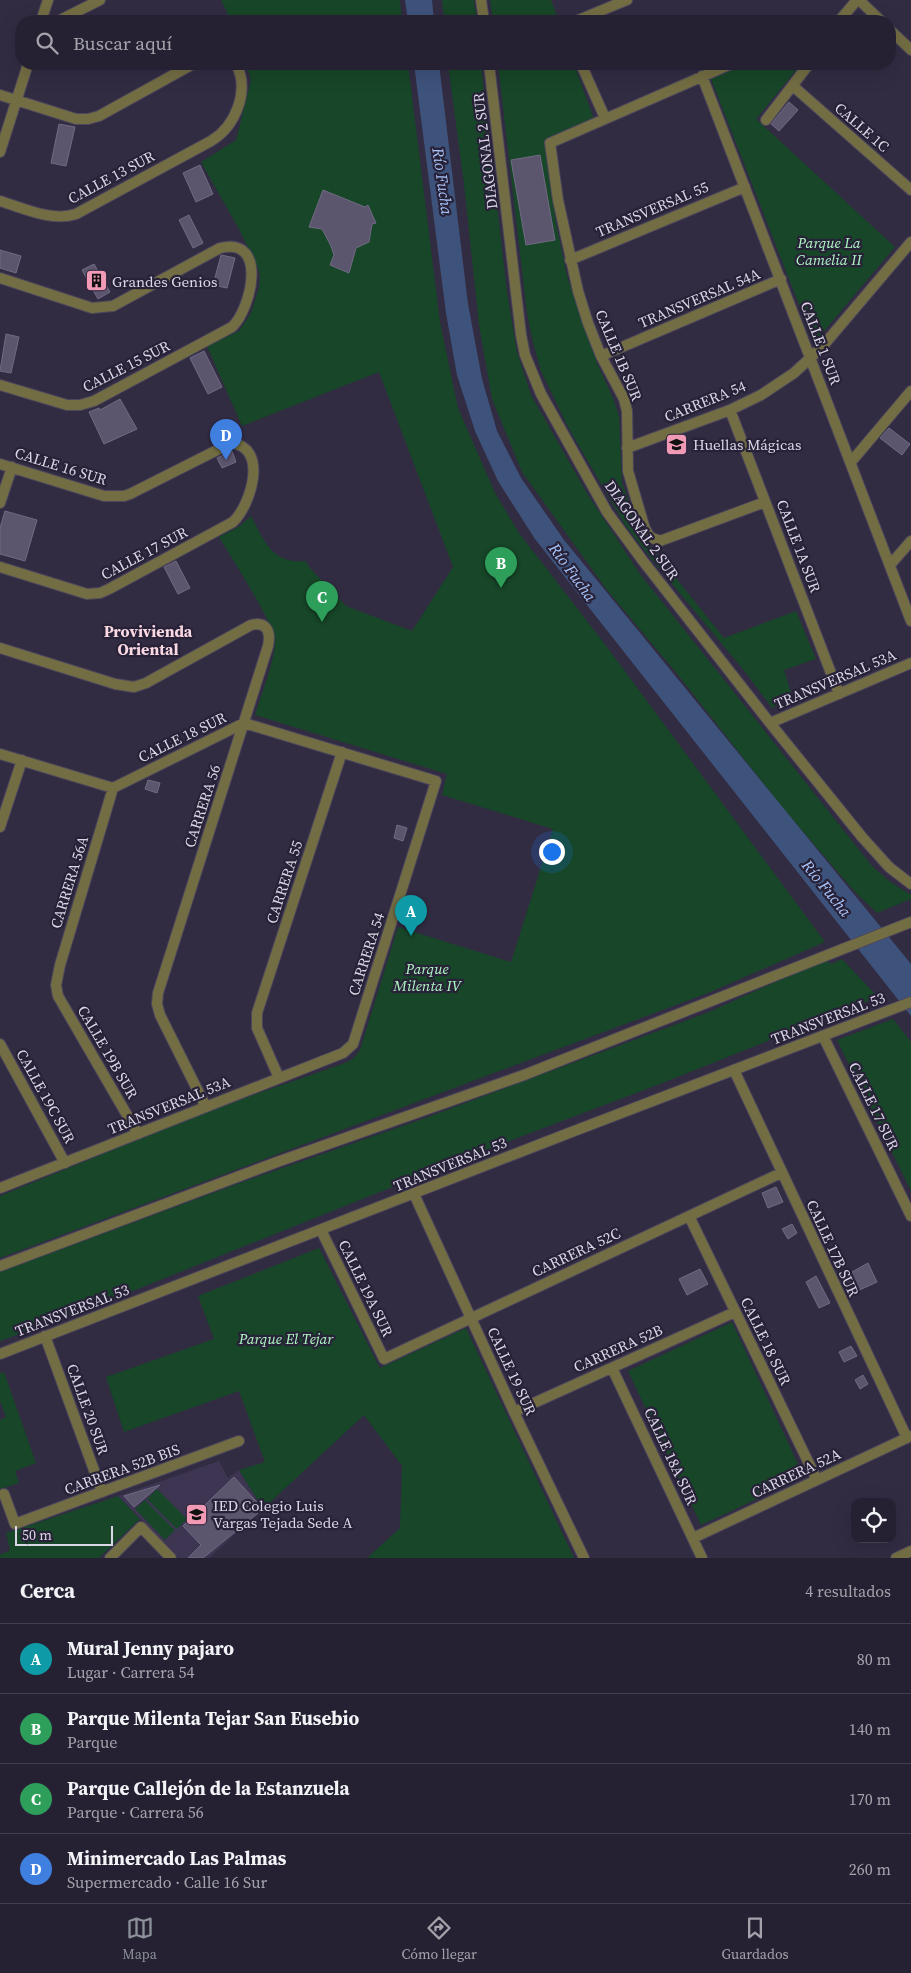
<!DOCTYPE html>
<html lang="es">
<head>
<meta charset="utf-8">
<style>
	body { margin:0; font-family:"Source Serif 4",serif; background:#2e293a; color:#f1f3f6 }
	.controls { position:absolute; right:15px; bottom:15px; display:grid; overflow:hidden; border-radius:10px; box-shadow:0 5px 20px #0002 }
	.controls button { width:45px; height:45px; display:grid; place-items:center; padding:0; border:0; border-bottom:1px solid #423e4d; background:#262132; color:#f1f3f6; font:25px sans-serif }
	.scale { position:absolute; left:15px; bottom:12px; width:98px; box-sizing:border-box; padding-left:5px; border:2px solid #dbd7e6; border-top:0; font-size:14px; line-height:18px; white-space:nowrap; color:#dbd7e6; -webkit-text-stroke:4px #282238; paint-order:stroke }
	.you { position:absolute; left:551px; top:851px; width:18px; height:18px; margin:-12px; border:4px solid #fff; border-radius:50%; background:#1a73e8; box-shadow:0 0 0 8px #1a73e833 }
	.badge { display:grid; place-items:center; width:32px; height:32px; border-radius:50%; background:#8c9099; color:#fff; font-size:16px; font-weight:700 }
	.pin { position:absolute; translate:-50% -41px; filter:drop-shadow(0 1px 2px #0008) }
	.pin::after { content:''; position:absolute; top:26px; width:18px; height:15px; background:inherit; clip-path:polygon(0 0,100% 0,50% 100%) }
	.list { margin:0; padding:0; list-style:none }
	h2 { display:flex; justify-content:space-between; align-items:center; height:65px; margin:0; padding:0 20px; font-size:21px }
	h2 small { font-size:16px; font-weight:400; color:#a4a3ac }
	.list li { display:grid; grid-template-columns:32px 1fr auto; gap:15px; align-items:center; box-sizing:border-box; height:70px; padding:0 20px; border-top:1px solid #423e4d }
	.list b { display:block; font-size:19px; white-space:nowrap }
	.list p { margin:0; font-size:16px; white-space:nowrap; color:#a4a3ac }
	.list em { font-size:16px; font-style:normal; color:#a4a3ac }
	.icon { flex:none; width:28px; height:28px; fill:none; stroke:currentColor; stroke-width:2; stroke-linecap:round; stroke-linejoin:round }
	.map { position:relative; flex:none; width:911px; height:1558px; overflow:hidden }
	.search { position:absolute; background:#262132; box-shadow:0 5px 20px #0002; left:15px; right:15px; top:15px; height:55px; display:flex; align-items:center; gap:12px; box-sizing:border-box; padding:0 18px; border-radius:20px; color:#a4a3ac; font-size:19px }
	.sheet { height:345px; background:#262132 }
	nav { display:flex; justify-content:space-around; align-items:center; box-sizing:border-box; height:70px; border-top:1px solid #423e4d; background:#262132; font-size:14px; color:#a4a3ac }
	nav a { display:grid; justify-items:center; gap:2px }
	nav .on { color:#8c9099 }
	.map>svg:first-child { display:block }
</style>
</head>
<body>
<div class="map">
<svg width="911" height="1558" viewBox="0 0 911 1558">
	<rect width="100%" height="100%" fill="#322c43"/>
	<path fill="#3d3552" d="M219,1461L228,1478L239,1470L263,1509L209,1558H179L118,1496Z"/>
	<path fill="#174628" d="M221,0H400L402,21H231Z
		M442,0H474L477,21H444Z
		M490,0H551L559,21H493Z
		M246,64H408L440,322L458,408L495,493L519,533L607,647L825,942L708,993L0,1258V1196L213,1109L345,1063L354,1058L360,1050L398,927L511,962L553,829L442,795L447,774L255,715C261,695 275,661 275,641C275,624 230,556 219,537L240,526L251,516C265,542 272,564 306,561L309,567L346,606L412,631L453,567L379,372L242,426L207,346L239,331L251,313L259,287L260,276L258,268L239,229L201,162L236,140L251,80Z
		M448,64H481L507,292L517,352L531,395L588,495L640,574L872,866L889,881L911,895V899L877,913L855,892L782,807L674,670L607,590L522,472L492,399L479,325L464,184Z
		M498,64H574L594,119L544,142L556,223L567,276L597,363L613,398L619,416L622,483L629,501L633,521L643,537L724,638L796,611L816,659L784,670L792,696L772,708L746,673L649,556L625,525L568,427L541,371L533,342L527,313Z
		M746,64H801L756,119L895,247L814,343L711,79Z
		M826,959L831,964L842,959L878,997L660,1084L467,1157L88,1309L0,1341V1272L237,1184L428,1117L709,1012Z
		M893,1019L911,1042V1191L837,1040Z
		M319,1248L380,1368L466,1328L574,1558H367L400,1528L402,1466L364,1415L263,1509L239,1470L265,1462L239,1391L124,1432L106,1377L214,1339L198,1296Z
		M732,1322L804,1477L701,1525L628,1371Z
		M4,1372L36,1463L15,1471L19,1483L0,1489V1420L6,1417L0,1401V1373Z
		M157,1489L187,1519L177,1529L147,1499Z
		M118,1496L140,1519L99,1558H0V1555L10,1550L6,1533Z
		M145,1500L175,1530L165,1540L135,1509Z"/>
	<path fill="#3e537c" d="M405,0H432L434,21H408Z
		M414,64H439L468,304L482,379L497,431L521,478L564,540L911,964V1016L535,539L498,481L475,431L457,375L446,313Z"/>
	<path fill="#5c556e" stroke="#716a84" d="M789,102L798,110L779,131L771,124Z
		M59,124L75,127L66,166L51,163Z
		M540,155L555,240L526,245L511,160Z
		M200,165L213,194L196,202L183,173Z
		M323,190L365,207L368,205L376,223L372,224L369,242L356,248L349,273L330,265L334,255L331,246L322,229L309,227Z
		M189,215L203,243L193,248L179,220Z
		M0,250L21,256L16,273L0,268Z
		M221,255L235,258L227,288L213,285Z
		M94,264L110,292L98,299L82,270Z
		M6,334L19,337L11,373L0,371Z
		M204,351L222,387L208,394L190,358Z
		M120,399L137,429L104,444L89,412L99,408L100,410Z
		M889,428L910,444L902,455L880,438Z
		M232,451L236,462L222,468L217,458Z
		M5,511L37,520L25,561L0,554V528Z
		M176,561L190,588L178,594L164,567Z
		M148,780L160,783L157,793L145,789Z
		M397,825L407,828L403,841L394,838Z
		M776,1187L783,1202L768,1208L762,1193Z
		M792,1224L797,1233L788,1239L782,1229Z
		M868,1263L877,1282L853,1293L845,1276Z
		M700,1269L708,1284L687,1295L679,1279Z
		M816,1276L830,1303L819,1308L806,1282Z
		M851,1346L857,1356L844,1362L839,1352Z
		M863,1375L868,1384L860,1389L855,1380Z
		M234,1477L263,1509L203,1558H188L201,1545L183,1526Z
		M160,1485L134,1507L124,1496Z"/>
	<g fill="none" stroke-linecap="round" stroke-linejoin="round">
		<defs>
			<path id="minor" d="M481,0L484,21
				M41,21L48,0
				M58,21L100,0
				M576,21L627,0
				M839,21L857,0
				M489,64L521,335L525,355L541,394L607,512L643,561L770,723L862,837L889,867L911,884
				M581,64L605,118
				M731,64L550,143L558,200L578,291L588,323L601,356L624,399L627,411L628,471L645,529L650,537L660,541L765,502
				M702,76L911,621
				M793,86L911,190
				M0,95L76,119H88L99,116L193,64
				M766,120L809,64
				M0,152L28,64
				M0,201C23,208 52,222 76,214L211,141C236,126 250,90 236,64
				M570,260L745,187
				M0,278L92,308L113,306L220,248C268,236 252,308 232,327L94,401L80,405H67L0,385
				M601,356L781,279
				M730,410L839,694
				M627,448L730,410L761,395L794,373L822,347L911,242
				M851,462L911,391
				M0,464L104,496H124L130,494L231,443C269,447 251,505 233,522L109,589L100,593L87,594L0,567
				M0,503L12,467
				M890,565L911,541
				M0,648L115,684L134,687L146,683L251,625C267,621 271,632 268,646L158,993L157,1004L160,1015L206,1107
				M770,723L911,663
				M0,754L113,788L244,723L436,781L353,1044L343,1053L0,1188
				M113,788L60,965L56,985L58,996L138,1134
				M0,827L22,760
				M823,1036L911,1216
				M0,1044L65,1163
				M734,1070L907,1438
				M279,1078L257,1028V1013L342,752
				M689,1216L817,1480
				M321,1230L384,1359L781,1173
				M45,1336L102,1492
				M612,1368L702,1558
				M514,1412L735,1312
				M4,1494L15,1524L239,1441
				M693,1538L911,1436
				M110,1558L141,1527L171,1558
				M896,1558L911,1551"/>
			<path id="tertiary" d="M859,0L881,21
				M890,30L911,50
				M414,1194L514,1412L584,1558
				M0,1266L277,1162L524,1075L911,922
				M0,1354L569,1133L911,1002"/>
		</defs>
		<use href="#minor" stroke="#4d475d" stroke-width="12"/>
		<use href="#tertiary" stroke="#4d475d" stroke-width="12"/>
		<use href="#minor" stroke="#736d43" stroke-width="10"/>
		<use href="#tertiary" stroke="#736d43" stroke-width="10"/>
	</g>
	<defs>
		<symbol id="building-square" viewBox="-11 -11 22 22"><rect x="-9" y="-9" width="18" height="18" rx="4" fill="#f09ab6" stroke="#282238"/><path d="M-4-6H4V6H1V3H-1V6H-4ZM-2.5-4.3h1.7v1.8h-1.7ZM.8-4.3h1.7v1.8H.8ZM-2.5-1h1.7V.8h-1.7ZM.8-1h1.7V.8H.8Z" fill="#111"/></symbol>
		<symbol id="school-square" viewBox="-11 -11 22 22"><rect x="-9" y="-9" width="18" height="18" rx="4" fill="#f09ab6" stroke="#282238"/><path d="M0-5L7-2L0 1L-7-2ZM-4 1L0 2.5L4 1V4Q0 6-4 4Z" fill="#111"/></symbol>
	</defs>
	<g fill-rule="evenodd">
		<use href="#building-square" x="84" y="268" width="25" height="25"/>
		<use href="#school-square" x="664" y="432" width="25" height="25"/>
		<use href="#school-square" x="184" y="1502" width="25" height="25"/>
	</g>
	<g text-anchor="middle" dominant-baseline="central" stroke-width="4.5" stroke-linejoin="round" paint-order="stroke">
		<g font-size="15" fill="#dbd7e6" stroke="#282238">
			<text transform="translate(862 127) rotate(41)">CALLE 1C</text>
			<text transform="translate(485 151) rotate(-97)">DIAGONAL 2 SUR</text>
			<text transform="translate(111 177) rotate(-28)">CALLE 13 SUR</text>
			<text transform="translate(652 209) rotate(-23)">TRANSVERSAL 55</text>
			<text transform="translate(699 298) rotate(-23)">TRANSVERSAL 54A</text>
			<text transform="translate(821 343) rotate(69)">CALLE 1 SUR</text>
			<text transform="translate(619 355) rotate(67)">CALLE 1B SUR</text>
			<text transform="translate(126 366) rotate(-27)">CALLE 15 SUR</text>
			<text transform="translate(705 401) rotate(-22)">CARRERA 54</text>
			<text transform="translate(61 466) rotate(17)">CALLE 16 SUR</text>
			<text transform="translate(642 530) rotate(55)">DIAGONAL 2 SUR</text>
			<text transform="translate(799 546) rotate(69)">CALLE 1A SUR</text>
			<text transform="translate(144 553) rotate(-28)">CALLE 17 SUR</text>
			<text transform="translate(835 679) rotate(-23)">TRANSVERSAL 53A</text>
			<text transform="translate(182 737) rotate(-26)">CALLE 18 SUR</text>
			<text transform="translate(202 806) rotate(-72)">CARRERA 56</text>
			<text transform="translate(69 882) rotate(-73)">CARRERA 56A</text>
			<text transform="translate(284 882) rotate(-72)">CARRERA 55</text>
			<text transform="translate(366 954) rotate(-72)">CARRERA 54</text>
			<text transform="translate(828 1018) rotate(-21)">TRANSVERSAL 53</text>
			<text transform="translate(108 1052) rotate(60)">CALLE 19B SUR</text>
			<text transform="translate(46 1096) rotate(61)">CALLE 19C SUR</text>
			<text transform="translate(169 1105) rotate(-22)">TRANSVERSAL 53A</text>
			<text transform="translate(874 1106) rotate(64)">CALLE 17 SUR</text>
			<text transform="translate(450 1164) rotate(-22)">TRANSVERSAL 53</text>
			<text transform="translate(833 1248) rotate(65)">CALLE 17B SUR</text>
			<text transform="translate(576 1252) rotate(-25)">CARRERA 52C</text>
			<text transform="translate(366 1288) rotate(64)">CALLE 19A SUR</text>
			<text transform="translate(72 1310) rotate(-21)">TRANSVERSAL 53</text>
			<text transform="translate(766 1341) rotate(64)">CALLE 18 SUR</text>
			<text transform="translate(618 1348) rotate(-24)">CARRERA 52B</text>
			<text transform="translate(512 1371) rotate(65)">CALLE 19 SUR</text>
			<text transform="translate(88 1409) rotate(70)">CALLE 20 SUR</text>
			<text transform="translate(671 1456) rotate(65)">CALLE 18A SUR</text>
			<text transform="translate(122 1469) rotate(-20)">CARRERA 52B BIS</text>
			<text transform="translate(796 1473) rotate(-25)">CARRERA 52A</text>
		</g>
		<g font-size="15" font-style="italic" fill="#aef7c3" stroke="#282238">
			<text x="829" y="242">Parque La<tspan x="829" dy="17">Camelia II</tspan></text>
			<text x="427" y="968">Parque<tspan x="427" dy="17">Milenta IV</tspan></text>
			<text x="286" y="1338">Parque El Tejar</text>
		</g>
		<g font-size="15" fill="#dbd7e6" stroke="#282238" text-anchor="start">
			<text x="112" y="281">Grandes Genios</text>
			<text x="693" y="444">Huellas Mágicas</text>
			<text x="213" y="1505">IED Colegio Luis<tspan x="213" dy="17">Vargas Tejada Sede A</tspan></text>
		</g>
		<g font-size="16" font-style="italic" fill="#a9c6fc" stroke="#282238">
			<text transform="translate(443 181) rotate(82)">Río Fucha</text>
			<text transform="translate(573 572) rotate(54)">Río Fucha</text>
			<text transform="translate(827 888) rotate(51)">Río Fucha</text>
		</g>
		<g font-size="16" font-weight="bold" fill="#fbd9e3" stroke="#282238">
			<text x="148" y="631">Provivienda<tspan x="148" dy="18">Oriental</tspan></text>
		</g>
	</g>
</svg>
<div class="controls">
<button><svg class="icon" aria-label="locate" viewBox="0 0 24 24"><circle cx="12" cy="12" r="6"/><path d="M12 2v4M12 18v4M2 12h4M18 12h4"/></svg></button>
</div>
<div class="scale">50 m</div>
<div class="you"></div>
<div class="pin badge" style="left:411px;top:936px;background:#0f9aa8">A</div>
<div class="pin badge" style="left:501px;top:588px;background:#2e9e5b">B</div>
<div class="pin badge" style="left:322px;top:622px;background:#2e9e5b">C</div>
<div class="pin badge" style="left:226px;top:460px;background:#3f7fe0">D</div>
<div class="search"><svg class="icon" aria-label="search" viewBox="0 0 24 24"><circle cx="10" cy="10" r="6"/><path d="M15 15l6 6"/></svg>Buscar aquí</div>
</div>
<section class="sheet">
<h2>Cerca<small>4 resultados</small></h2>
<ul class="list">
<li><span class="badge" style="background:#0f9aa8">A</span><div><b>Mural Jenny pajaro</b><p>Lugar · Carrera 54</p></div><em>80 m</em></li>
<li><span class="badge" style="background:#2e9e5b">B</span><div><b>Parque Milenta Tejar San Eusebio</b><p>Parque</p></div><em>140 m</em></li>
<li><span class="badge" style="background:#2e9e5b">C</span><div><b>Parque Callejón de la Estanzuela</b><p>Parque · Carrera 56</p></div><em>170 m</em></li>
<li><span class="badge" style="background:#3f7fe0">D</span><div><b>Minimercado Las Palmas</b><p>Supermercado · Calle 16 Sur</p></div><em>260 m</em></li>
</ul>
</section>
<nav>
<a class="on"><svg class="icon" aria-label="map" viewBox="0 0 24 24"><path d="M3 6l6-2 6 2 6-2v14l-6 2-6-2-6 2zM9 4v14M15 6v14"/></svg>Mapa</a>
<a><svg class="icon" aria-label="directions" viewBox="0 0 24 24"><path d="M12 3l9 9-9 9-9-9zM9 14v-3h6M13 9l2 2-2 2"/></svg>Cómo llegar</a>
<a><svg class="icon" aria-label="saved" viewBox="0 0 24 24"><path d="M7 4h10v16l-5-4-5 4z"/></svg>Guardados</a>
</nav>
</body>
</html>
